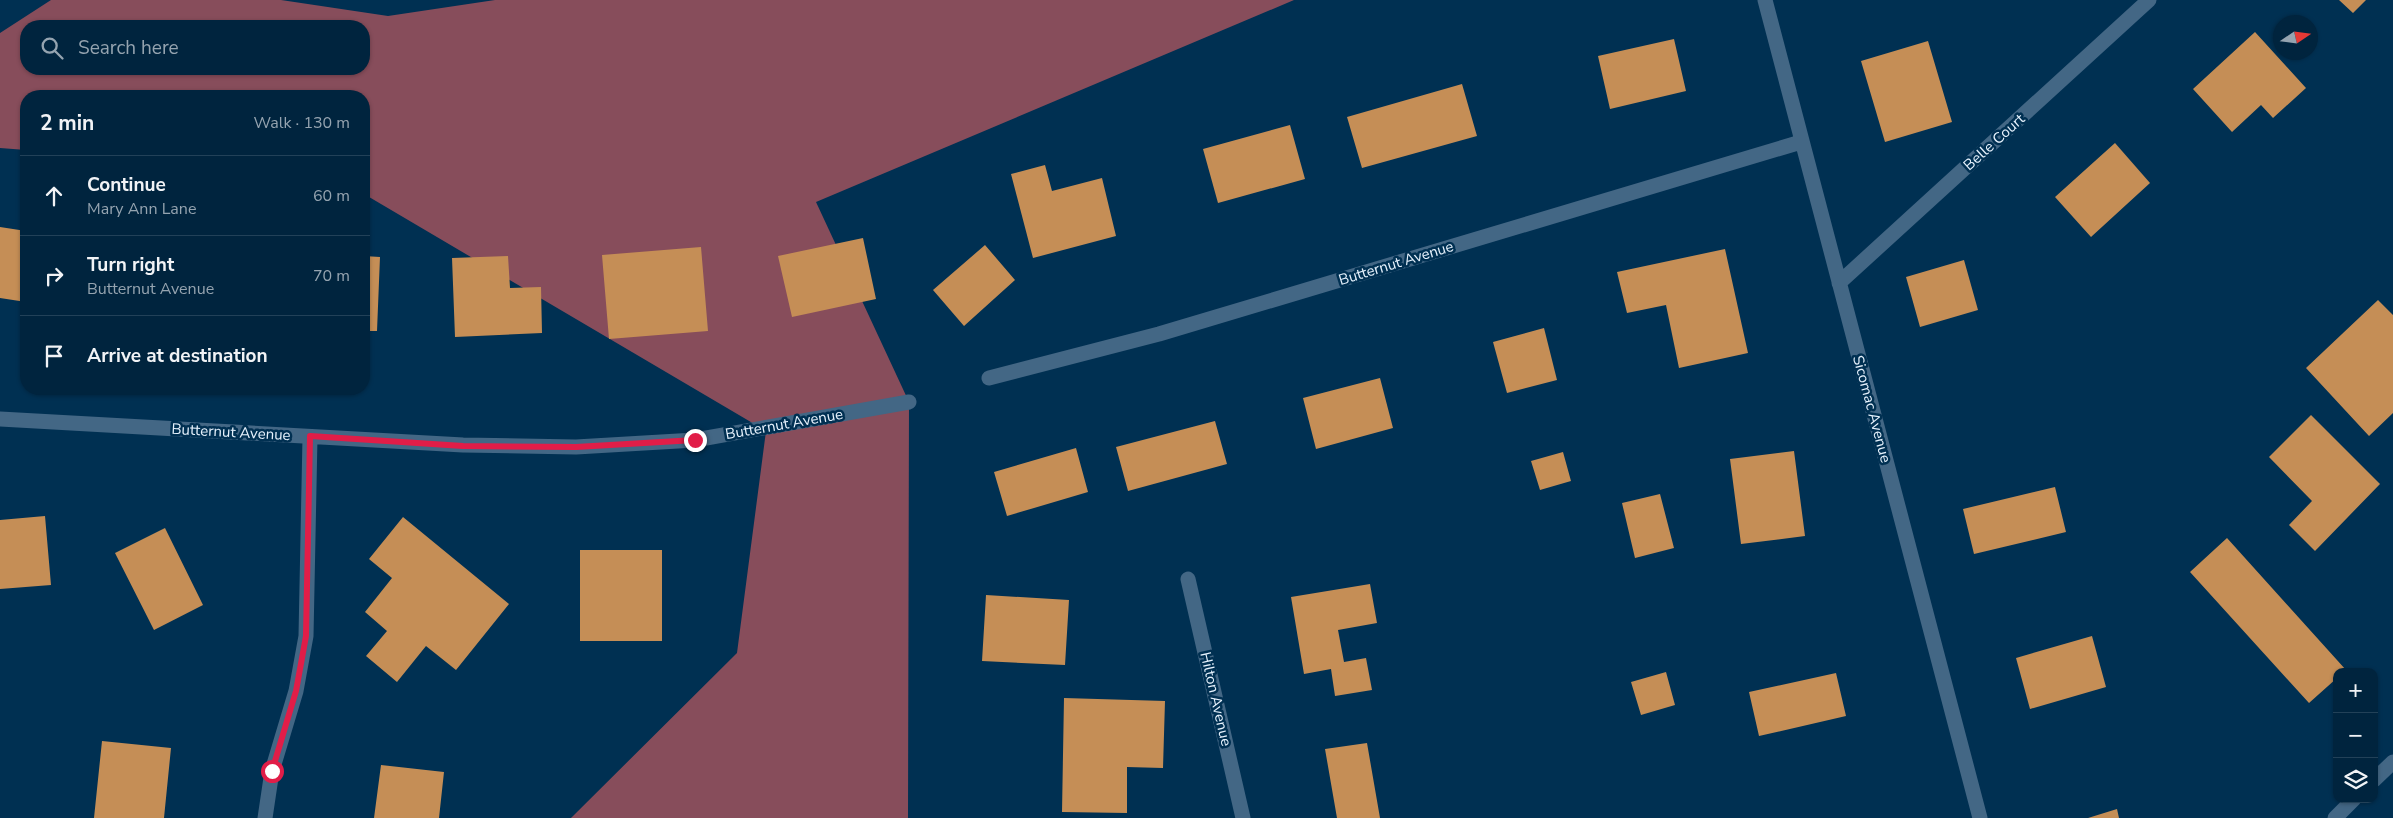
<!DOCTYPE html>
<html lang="en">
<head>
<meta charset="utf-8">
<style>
	body { margin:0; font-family:"Nunito Sans",sans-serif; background:#0a2c45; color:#f1f3f6 }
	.controls { position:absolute; right:15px; bottom:15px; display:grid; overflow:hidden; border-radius:10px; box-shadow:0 1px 4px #0004 }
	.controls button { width:45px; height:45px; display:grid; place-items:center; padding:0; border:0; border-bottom:1px solid #224158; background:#00243e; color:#f1f3f6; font:25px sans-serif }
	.compass { position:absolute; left:2273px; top:15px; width:45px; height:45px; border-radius:50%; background:#00243e; box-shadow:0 1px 4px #0004; rotate:77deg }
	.stop { position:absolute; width:15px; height:15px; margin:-11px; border:4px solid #e11d48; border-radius:50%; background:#fff }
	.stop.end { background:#e11d48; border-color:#fff; box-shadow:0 1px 5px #0008 }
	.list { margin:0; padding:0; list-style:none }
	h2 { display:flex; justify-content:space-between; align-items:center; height:65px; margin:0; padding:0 20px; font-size:21px }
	h2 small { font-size:16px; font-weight:400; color:#95a4b0 }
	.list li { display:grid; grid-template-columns:32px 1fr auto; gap:15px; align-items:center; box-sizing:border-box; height:80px; padding:0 20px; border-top:1px solid #224158 }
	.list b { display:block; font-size:19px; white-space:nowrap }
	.list p { margin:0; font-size:16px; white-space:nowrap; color:#95a4b0 }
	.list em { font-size:16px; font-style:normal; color:#95a4b0 }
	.icon { flex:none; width:28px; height:28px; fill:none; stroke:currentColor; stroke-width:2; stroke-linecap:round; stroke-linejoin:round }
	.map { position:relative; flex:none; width:2393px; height:818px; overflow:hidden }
	.search { position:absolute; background:#00243e; box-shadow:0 1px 4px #0004; left:20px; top:20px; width:350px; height:55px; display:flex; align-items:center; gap:12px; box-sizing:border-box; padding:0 18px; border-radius:20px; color:#95a4b0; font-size:19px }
	.panel { position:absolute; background:#00243e; box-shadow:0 1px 4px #0004; left:20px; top:90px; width:350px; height:305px; border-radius:20px }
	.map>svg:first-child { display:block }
</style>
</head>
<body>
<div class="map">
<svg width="2393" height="818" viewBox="0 0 2393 818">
	<rect width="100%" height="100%" fill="#003052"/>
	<path fill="#874d5b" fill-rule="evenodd" d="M51,0H281L388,16L495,0H1294L816,202L909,402L908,818H571L737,653L766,431L364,194V96H26V150L0,148V33ZM26,26H364V69H26Z"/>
	<path fill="#c58e56" d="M2339,0H2366L2353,13Z
		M2255,32L2306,88L2273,118L2261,105L2232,132L2193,89Z
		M1674,39L1686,91L1610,109L1598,56Z
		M1928,41L1952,122L1885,142L1861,61Z
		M1462,84L1477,136L1362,168L1347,117Z
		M1290,125L1305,179L1218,203L1203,149Z
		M2115,143L2150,183L2091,237L2055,197Z
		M1045,165L1052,191L1102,178L1116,236L1033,258L1011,174Z
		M0,227L26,231V302L0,298Z
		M863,238L876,299L792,317L778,256Z
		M985,245L1015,280L964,326L933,290Z
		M701,247L708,331L609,339L602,255Z
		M1725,249L1748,353L1679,368L1666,305L1627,313L1617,272Z
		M364,256L380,257L377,331H364Z
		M508,256L510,288L541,287L542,333L455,337L452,258Z
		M1964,260L1978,310L1920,327L1906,277Z
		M2378,300L2393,315V413L2369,436L2306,368Z
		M1544,328L1557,380L1507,393L1493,342Z
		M1380,378L1393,428L1316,449L1303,398Z
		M2311,415L2380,484L2315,551L2289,525L2312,501L2269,457Z
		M1215,421L1227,464L1128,491L1116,447Z
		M1076,448L1088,492L1007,516L994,472Z
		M1794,451L1805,536L1741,544L1730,459Z
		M1563,452L1571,481L1540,490L1531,461Z
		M2055,487L2066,532L1974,554L1963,509Z
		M1660,494L1674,548L1635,558L1622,503Z
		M45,516L51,585L0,589V520Z
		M403,517L509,604L456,670L426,646L397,682L366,656L387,631L365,612L392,578L369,559Z
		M165,528L203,605L154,630L115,553Z
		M2227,538L2346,670L2337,672V678L2309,703L2190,572Z
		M580,550H662V641H580Z
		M1370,584L1377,623L1338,630L1344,662L1366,658L1372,690L1335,696L1331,669L1304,674L1291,597Z
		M986,595L1069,600L1065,665L982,661Z
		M2092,636L2106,687L2030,709L2016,658Z
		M1666,672L1675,705L1641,715L1631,682Z
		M1836,673L1846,716L1759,736L1749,692Z
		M1064,698L1165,701L1163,768L1127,767V813L1062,812Z
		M102,741L171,748L164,818H94Z
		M1367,743L1380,818H1337L1325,749Z
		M381,765L444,772L439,818H374Z
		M2117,809L2119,818H2088Z"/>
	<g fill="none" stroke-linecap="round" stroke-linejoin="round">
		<path stroke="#436785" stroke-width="15" d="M1765,0L1980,818
			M1839,283L2149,0
			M989,378L1159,334L1801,142
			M0,419L463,445L576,447L695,440L909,402
			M1188,579L1243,818
			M2374,780L2393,762
			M265,818L272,771L296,691L306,636L310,437
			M2335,818L2354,799"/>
	</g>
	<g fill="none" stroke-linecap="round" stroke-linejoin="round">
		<path stroke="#e11d48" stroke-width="6" d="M272,771L296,691L306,636L310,436L463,446L576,447L695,440"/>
	</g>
	<g text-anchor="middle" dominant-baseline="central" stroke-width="5" stroke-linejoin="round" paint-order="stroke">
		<g font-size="15" fill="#e6f2fd" stroke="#003052">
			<text transform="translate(1994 142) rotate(-42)">Belle Court</text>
			<text transform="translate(1396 263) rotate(-17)">Butternut Avenue</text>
			<text transform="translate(1872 409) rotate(75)">Sicomac Avenue</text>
			<text transform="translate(784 424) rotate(-10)">Butternut Avenue</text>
			<text transform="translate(231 432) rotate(3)">Butternut Avenue</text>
			<text transform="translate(1216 699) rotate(77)">Hilton Avenue</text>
		</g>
	</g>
</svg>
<div class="controls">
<button>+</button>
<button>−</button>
<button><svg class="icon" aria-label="layers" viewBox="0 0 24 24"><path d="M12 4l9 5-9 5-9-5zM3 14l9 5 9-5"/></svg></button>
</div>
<svg class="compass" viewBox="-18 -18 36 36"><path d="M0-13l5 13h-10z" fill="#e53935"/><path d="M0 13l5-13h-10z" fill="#95a4b0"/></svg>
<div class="stop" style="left:272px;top:771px"></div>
<div class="stop end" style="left:695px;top:440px"></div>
<div class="search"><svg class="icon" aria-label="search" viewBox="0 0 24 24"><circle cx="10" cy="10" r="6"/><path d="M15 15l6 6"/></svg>Search here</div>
<section class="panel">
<h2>2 min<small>Walk · 130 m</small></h2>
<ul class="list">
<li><svg class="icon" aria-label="ahead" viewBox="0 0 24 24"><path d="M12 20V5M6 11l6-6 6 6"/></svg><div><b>Continue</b><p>Mary Ann Lane</p></div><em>60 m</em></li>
<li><svg class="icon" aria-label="right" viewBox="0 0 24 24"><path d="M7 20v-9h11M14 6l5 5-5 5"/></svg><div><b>Turn right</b><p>Butternut Avenue</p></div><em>70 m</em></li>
<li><svg class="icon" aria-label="arrive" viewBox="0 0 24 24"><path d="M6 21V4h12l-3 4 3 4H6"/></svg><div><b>Arrive at destination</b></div></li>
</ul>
</section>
</div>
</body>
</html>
